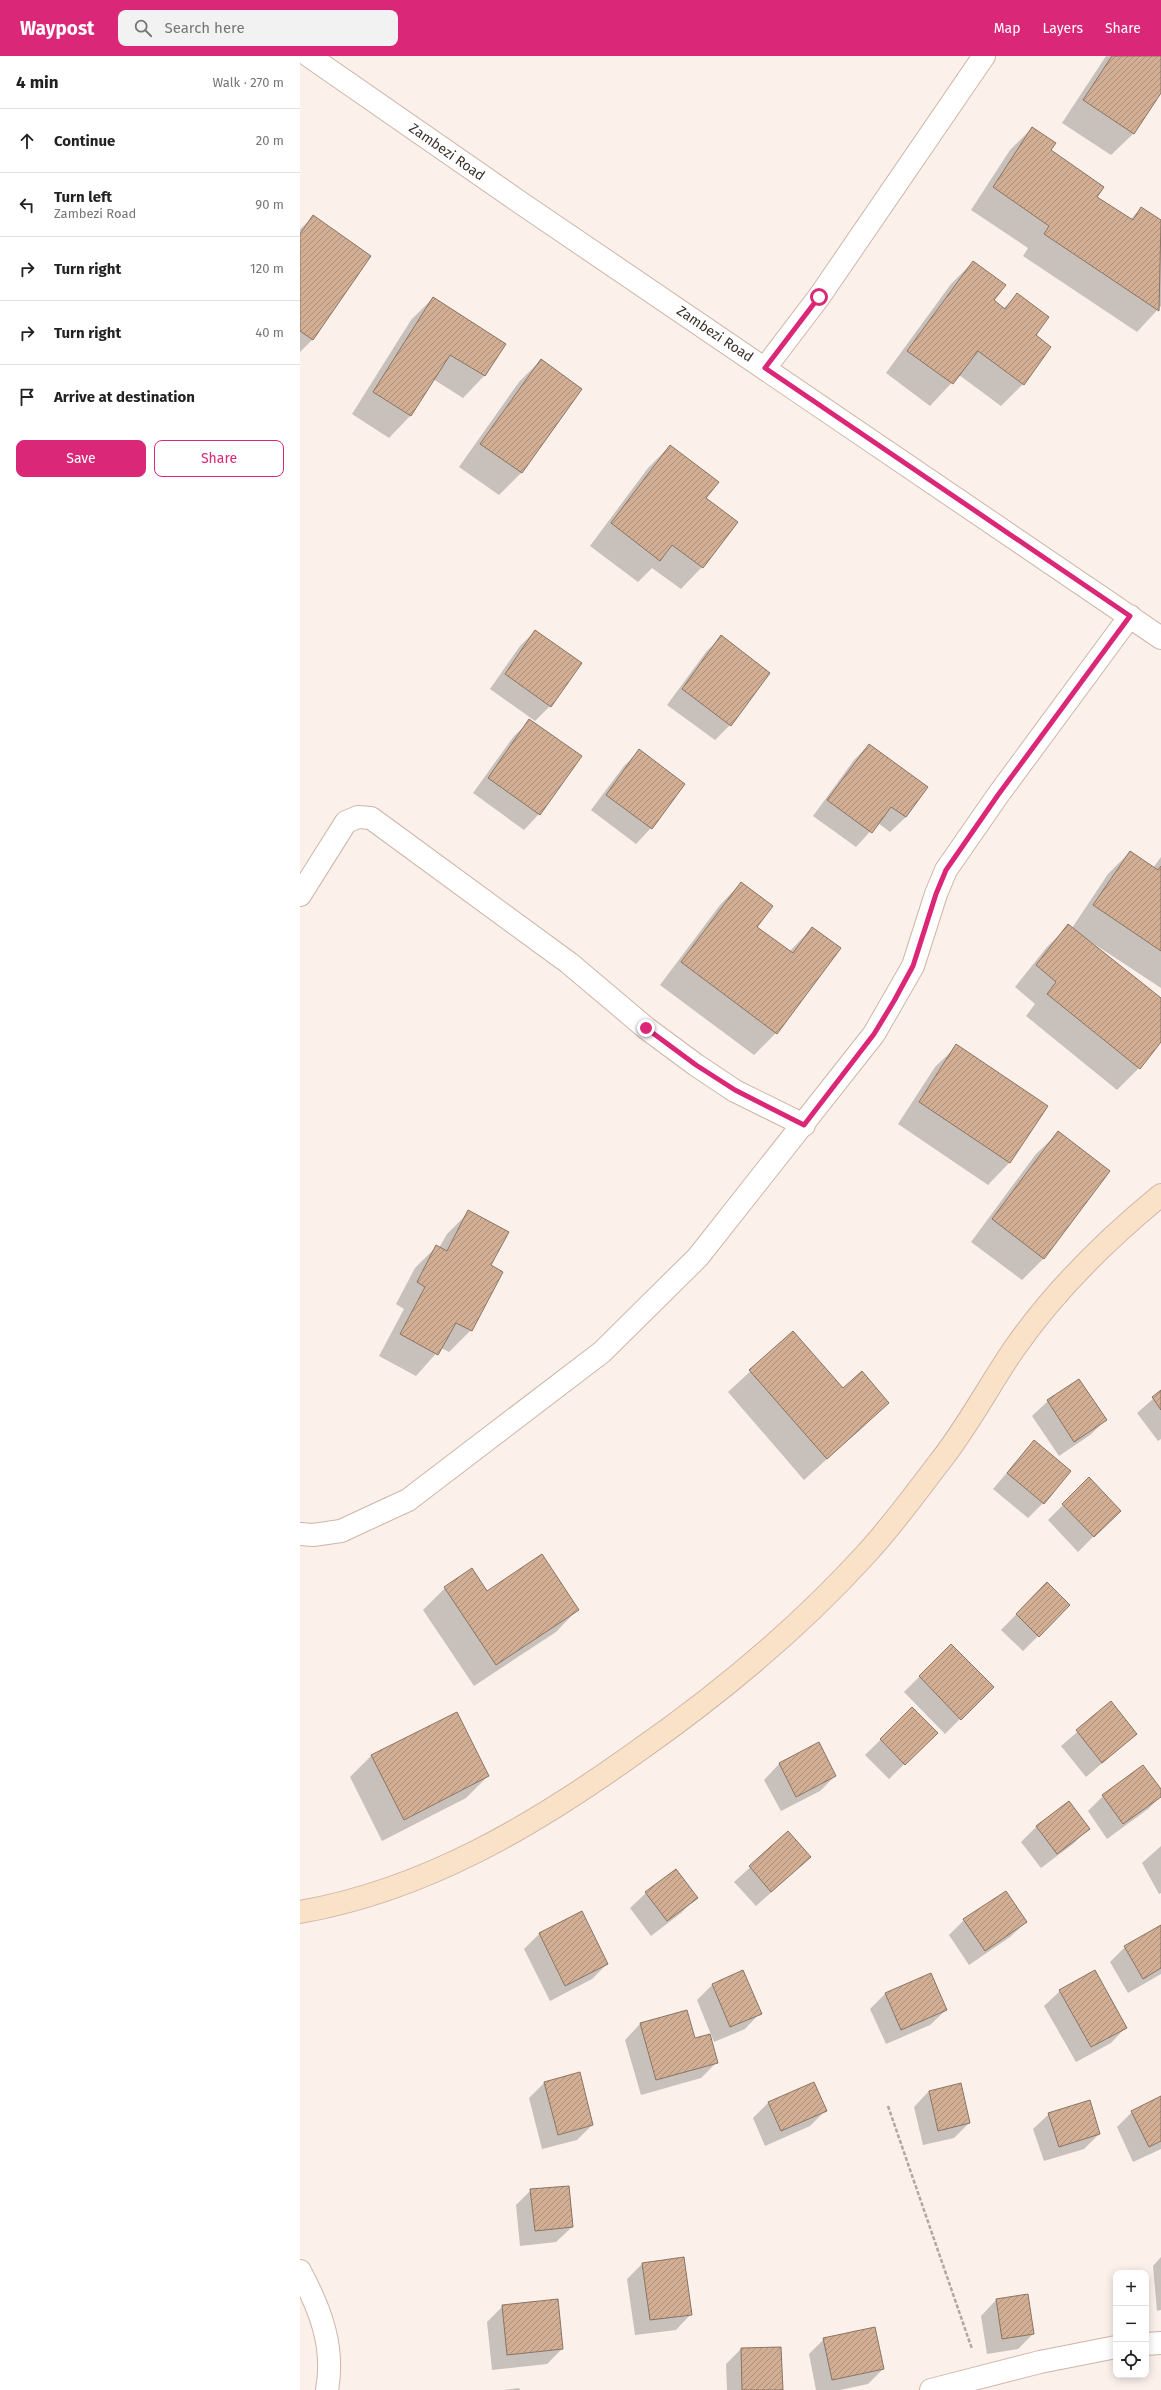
<!DOCTYPE html>
<html lang="en">
<head>
<meta charset="utf-8">
<style>
	body { margin:0; font-family:"Fira Sans",sans-serif; background:#f2f2f2; color:#222 }
	.controls { position:absolute; right:12px; bottom:12px; display:grid; overflow:hidden; border-radius:8px; box-shadow:0 2px 10px #0003 }
	.controls button { width:36px; height:36px; display:grid; place-items:center; padding:0; border:0; border-bottom:1px solid #e0e0e0; background:#fff; color:#222; font:20px sans-serif }
	.stop { position:absolute; width:12px; height:12px; margin:-9px; border:3px solid #db2777; border-radius:50%; background:#fff }
	.stop.end { background:#db2777; border-color:#fff; box-shadow:0 1px 4px #0008 }
	.list { margin:0; padding:0; list-style:none }
	h2 { display:flex; justify-content:space-between; align-items:center; height:52px; margin:0; padding:0 16px; font-size:17px }
	h2 small { font-size:13px; font-weight:400; color:#767676 }
	.list li { display:grid; grid-template-columns:26px 1fr auto; gap:12px; align-items:center; box-sizing:border-box; height:64px; padding:0 16px; border-top:1px solid #e0e0e0 }
	.list b { display:block; font-size:15px; white-space:nowrap }
	.list p { margin:0; font-size:13px; white-space:nowrap; color:#767676 }
	.list em { font-size:13px; font-style:normal; color:#767676 }
	.actions { display:flex; gap:8px; padding:12px 16px }
	.actions a { flex:1; padding:9px 0; border:1px solid #db2777; border-radius:8px; text-align:center; font-size:14px; color:#db2777 }
	.actions .main { background:#db2777; color:#fff }
	.icon { flex:none; width:22px; height:22px; fill:none; stroke:currentColor; stroke-width:2; stroke-linecap:round; stroke-linejoin:round }
	.map { position:relative; flex:none; width:861px; height:2334px; overflow:hidden }
	header { display:flex; align-items:center; gap:24px; box-sizing:border-box; height:56px; padding:0 20px; background:#db2777; color:#fff }
	header strong { font-size:19px }
	nav { display:flex; gap:22px; margin-inline-start:auto; font-size:14px }
	.search { width:280px; height:36px; background:#f2f2f2; display:flex; align-items:center; gap:10px; box-sizing:border-box; padding:0 14px; border-radius:8px; color:#767676; font-size:15px }
	main { display:flex }
	aside { flex:1; background:#fff }
	.map>svg:first-child { display:block }
</style>
</head>
<body>
<header>
<strong>Waypost</strong>
<div class="search"><svg class="icon" aria-label="search" viewBox="0 0 24 24"><circle cx="10" cy="10" r="6"/><path d="M15 15l6 6"/></svg>Search here</div>
<nav><a>Map</a><a>Layers</a><a>Share</a></nav>
</header>
<main>
<aside>
<h2>4 min<small>Walk · 270 m</small></h2>
<ul class="list">
<li><svg class="icon" aria-label="ahead" viewBox="0 0 24 24"><path d="M12 20V5M6 11l6-6 6 6"/></svg><div><b>Continue</b></div><em>20 m</em></li>
<li><svg class="icon" aria-label="left" viewBox="0 0 24 24"><path d="M17 20v-9H6M10 6l-5 5 5 5"/></svg><div><b>Turn left</b><p>Zambezi Road</p></div><em>90 m</em></li>
<li><svg class="icon" aria-label="right" viewBox="0 0 24 24"><path d="M7 20v-9h11M14 6l5 5-5 5"/></svg><div><b>Turn right</b></div><em>120 m</em></li>
<li><svg class="icon" aria-label="right" viewBox="0 0 24 24"><path d="M7 20v-9h11M14 6l5 5-5 5"/></svg><div><b>Turn right</b></div><em>40 m</em></li>
<li><svg class="icon" aria-label="arrive" viewBox="0 0 24 24"><path d="M6 21V4h12l-3 4 3 4H6"/></svg><div><b>Arrive at destination</b></div></li>
</ul>
<div class="actions"><a class="main">Save</a><a>Share</a></div>
</aside>
<div class="map">
<svg width="861" height="2334" viewBox="0 0 861 2334">
	<defs>
		<pattern id="building-hatch" width="6" height="6" patternUnits="userSpaceOnUse"><rect width="6" height="6" fill="#d2ae94"/><path d="M-1 1l2-2M0 6l6-6M5 7l2-2" fill="none" stroke="#ac8e79"/></pattern>
	</defs>
	<rect width="100%" height="100%" fill="#fbf0ea"/>
	<path fill="#0003" d="M806,0H861V35L833,78L811,99L762,67Z
		M732,72L750,95L796,141L830,164L841,152L861,165V250L837,276L723,200L728,192L671,154L710,94Z
		M13,161V283L0,296V173Z
		M673,206L693,245L703,253L717,239L734,280L723,328L701,350L659,319L630,350L586,317L651,228Z
		M133,242L205,288L184,320L163,342L133,323L110,360L89,382L52,358L111,264Z
		M241,304L280,333L221,417L199,439L159,411L219,326Z
		M370,390L405,442L402,511L381,533L352,512L338,526L290,490L348,412Z
		M235,575L250,650L235,665L190,633L220,590Z
		M421,581L430,669L415,684L367,649L406,596Z
		M230,665L239,758L224,774L173,737L214,680Z
		M569,689L606,761L590,776L578,767L556,791L513,760L554,704Z
		M339,695L351,772L336,788L291,754L324,710Z
		M830,796L853,812L861,801V932L779,878L861,943V984L839,1012L817,1034L726,960L735,948L715,931L747,891L768,870L772,872L808,818Z
		M441,827L456,871L489,896L512,872L539,892L476,977L454,999L360,929L420,849Z
		M657,990L747,1050L709,1107L688,1129L598,1068L635,1011Z
		M758,1077L744,1202L722,1224L671,1186L736,1098Z
		M169,1156L189,1210L202,1216L171,1274L149,1296L141,1292L116,1320L79,1300L104,1253L96,1248L115,1212L137,1190L139,1192L147,1178Z
		M493,1276L543,1333L588,1347L504,1424L428,1336Z
		M779,1324L806,1364L790,1379L759,1400L732,1360L748,1345Z
		M861,1336V1383L858,1385L837,1357Z
		M734,1385L743,1447L728,1462L693,1433Z
		M789,1423L819,1455L778,1496L748,1464Z
		M145,1532L187,1536L277,1554L256,1576L174,1630L123,1554Z
		M732,1542L738,1580L723,1595L701,1574Z
		M651,1589L692,1631L645,1678L604,1636Z
		M811,1647L836,1678L786,1721L761,1690Z
		M612,1653L636,1677L589,1723L565,1699Z
		M519,1688L535,1720L520,1735L481,1755L464,1724L479,1708Z
		M72,1699L188,1720L166,1742L82,1785L50,1721Z
		M861,1735V1740L848,1753L807,1783L788,1755L803,1740Z
		M769,1747L788,1773L773,1788L741,1812L721,1786L736,1771Z
		M488,1777L494,1816L456,1850L434,1826Z
		M861,1790V1837L859,1838L842,1807Z
		M376,1814L396,1842L381,1857L351,1880L330,1852L346,1837Z
		M664,1864L726,1866L710,1881L669,1909L649,1879Z
		M861,1872V1918L828,1937L810,1906L825,1891Z
		M239,1878L307,1908L292,1923L250,1945L224,1893Z
		M794,1915L826,1971L811,1987L776,2006L744,1950L760,1935Z
		M443,1916L460,1957L445,1973L414,1986L397,1944L412,1929Z
		M585,1938L646,1954L630,1969L586,1988L570,1953Z
		M340,1968L395,1984L416,2007L401,2022L341,2039L325,1984Z
		M244,2027L292,2069L277,2084L242,2093L229,2042Z
		M513,2027L526,2054L510,2070L465,2090L453,2062L468,2047Z
		M629,2035L669,2067L654,2082L623,2089L614,2051Z
		M861,2041V2093L833,2106L817,2071L832,2056Z
		M749,2058L799,2078L784,2093L744,2105L733,2073Z
		M231,2134L272,2171L256,2186L220,2190L216,2149Z
		M861,2201V2254L857,2255L853,2210Z
		M342,2208L391,2258L376,2274L335,2279L327,2223Z
		M696,2244L733,2278L718,2293L687,2298L681,2260Z
		M203,2250L262,2293L247,2308L192,2314L187,2266Z
		M524,2283L583,2313L568,2328L540,2334H516L509,2298Z
		M441,2293L482,2334H427L426,2308Z
		M219,2332L220,2334H204Z"/>
	<path fill="url(#building-hatch)" stroke="#8a7565" d="M812,0H861V37L834,78L783,44Z
		M732,71L756,87L751,94L804,131L797,141L833,164L841,151L861,164L859,255L744,178L749,170L693,131Z
		M13,159L71,200L13,284L0,275V178Z
		M673,205L706,229L694,244L705,253L717,237L749,261L736,279L751,291L724,329L678,295L653,328L607,295Z
		M133,241L206,288L185,320L150,299L111,360L73,336Z
		M241,303L282,333L222,417L180,388Z
		M370,389L419,426L406,442L438,466L403,512L372,489L360,505L311,467Z
		M235,574L282,607L251,651L205,618Z
		M421,579L470,617L431,670L382,633Z
		M229,663L282,700L240,759L188,722Z
		M569,688L628,731L606,761L591,751L572,777L527,744Z
		M339,693L385,728L352,773L306,739Z
		M830,795L858,814L861,810V895L793,849Z
		M441,826L473,850L457,871L493,897L512,871L541,892L477,978L381,906Z
		M768,868L861,942V986L840,1013L747,938L756,926L736,909Z
		M656,988L748,1050L710,1107L619,1046Z
		M758,1075L810,1115L744,1203L692,1163Z
		M168,1154L209,1176L191,1209L203,1216L172,1275L156,1267L138,1299L100,1278L125,1231L117,1226L136,1189L147,1195Z
		M493,1275L543,1332L562,1315L589,1347L527,1403L449,1314Z
		M779,1323L807,1364L774,1386L747,1344Z
		M861,1334V1354L852,1341Z
		M734,1384L771,1415L744,1448L707,1417Z
		M789,1421L821,1455L794,1481L762,1448Z
		M242,1498L279,1554L196,1609L144,1531L172,1512L187,1535Z
		M747,1526L770,1549L739,1581L716,1558Z
		M651,1588L694,1631L661,1664L619,1620Z
		M811,1645L837,1678L802,1707L776,1674Z
		M612,1651L638,1677L605,1709L580,1683Z
		M157,1656L189,1720L104,1764L71,1699Z
		M519,1686L536,1720L496,1741L479,1707Z
		M843,1709L861,1733V1741L823,1768L802,1739Z
		M769,1745L790,1773L757,1798L736,1770Z
		M488,1775L511,1801L471,1836L449,1810Z
		M376,1813L398,1842L367,1865L345,1836Z
		M706,1835L727,1866L685,1895L663,1863Z
		M282,1855L308,1908L265,1930L239,1877Z
		M861,1869V1912L843,1923L824,1890Z
		M443,1914L462,1958L430,1971L412,1928Z
		M795,1914L827,1972L791,1991L759,1934Z
		M631,1917L647,1954L601,1974L585,1937Z
		M387,1954L395,1982L410,1978L418,2007L356,2024L340,1967Z
		M280,2016L293,2069L258,2079L244,2026Z
		M514,2026L527,2055L481,2075L468,2046Z
		M661,2027L670,2067L638,2075L629,2035Z
		M861,2040V2085L849,2091L831,2055Z
		M790,2044L800,2078L759,2091L748,2057Z
		M269,2130L273,2171L235,2175L230,2133Z
		M384,2201L392,2259L350,2264L342,2207Z
		M728,2238L734,2278L702,2283L696,2243Z
		M258,2243L263,2293L207,2299L202,2249Z
		M575,2271L584,2313L532,2324L523,2282Z
		M481,2291L483,2334H442L441,2292Z"/>
	<g fill="none" stroke-linecap="round" stroke-linejoin="round">
		<defs>
			<path id="street" d="M9,0L218,145L861,582
				M465,312L519,241L684,0
				M0,839L46,766L58,761L71,762L269,907L346,972L396,1009L435,1035L504,1069
				M0,1478L13,1479L41,1475L108,1444L302,1296L398,1201L574,978L613,910L636,838L646,814L698,739L830,560
				M0,2215C20,2253 35,2290 27,2334
				M846,2288L861,2287
				M631,2334L740,2306L816,2291"/>
			<path id="secondary" d="M0,1856C125,1834 233,1770 335,1697C418,1639 498,1573 566,1498C592,1470 615,1438 638,1408C667,1372 688,1331 714,1293C755,1234 806,1184 861,1139"/>
		</defs>
		<use href="#street" stroke="#cfb5a7" stroke-width="24"/>
		<use href="#secondary" stroke="#cfb5a7" stroke-width="24"/>
		<path stroke="#b2a7a1" stroke-width="2.5" stroke-dasharray="4 2" stroke-linecap="butt" d="M588,2050L672,2293"/>
		<use href="#street" stroke="#fff" stroke-width="22"/>
		<use href="#secondary" stroke="#fae2c8" stroke-width="22"/>
	</g>
	<g fill="none" stroke-linecap="round" stroke-linejoin="round">
		<path stroke="#db2777" stroke-width="5" d="M346,972L396,1009L435,1034L504,1069L574,978L594,945L613,910L636,838L646,814L698,739L830,560L465,312L519,241"/>
	</g>
	<g text-anchor="middle" dominant-baseline="central" stroke-width="3" stroke-linejoin="round" paint-order="stroke">
		<g font-size="14" fill="#3b312b" stroke="#fff">
			<text transform="translate(147 96) rotate(35)">Zambezi Road</text>
			<text transform="translate(415 278) rotate(34)">Zambezi Road</text>
		</g>
	</g>
</svg>
<div class="controls">
<button>+</button>
<button>−</button>
<button><svg class="icon" aria-label="locate" viewBox="0 0 24 24"><circle cx="12" cy="12" r="6"/><path d="M12 2v4M12 18v4M2 12h4M18 12h4"/></svg></button>
</div>
<div class="stop" style="left:519px;top:241px"></div>
<div class="stop end" style="left:346px;top:972px"></div>
</div>
</main>
</body>
</html>
